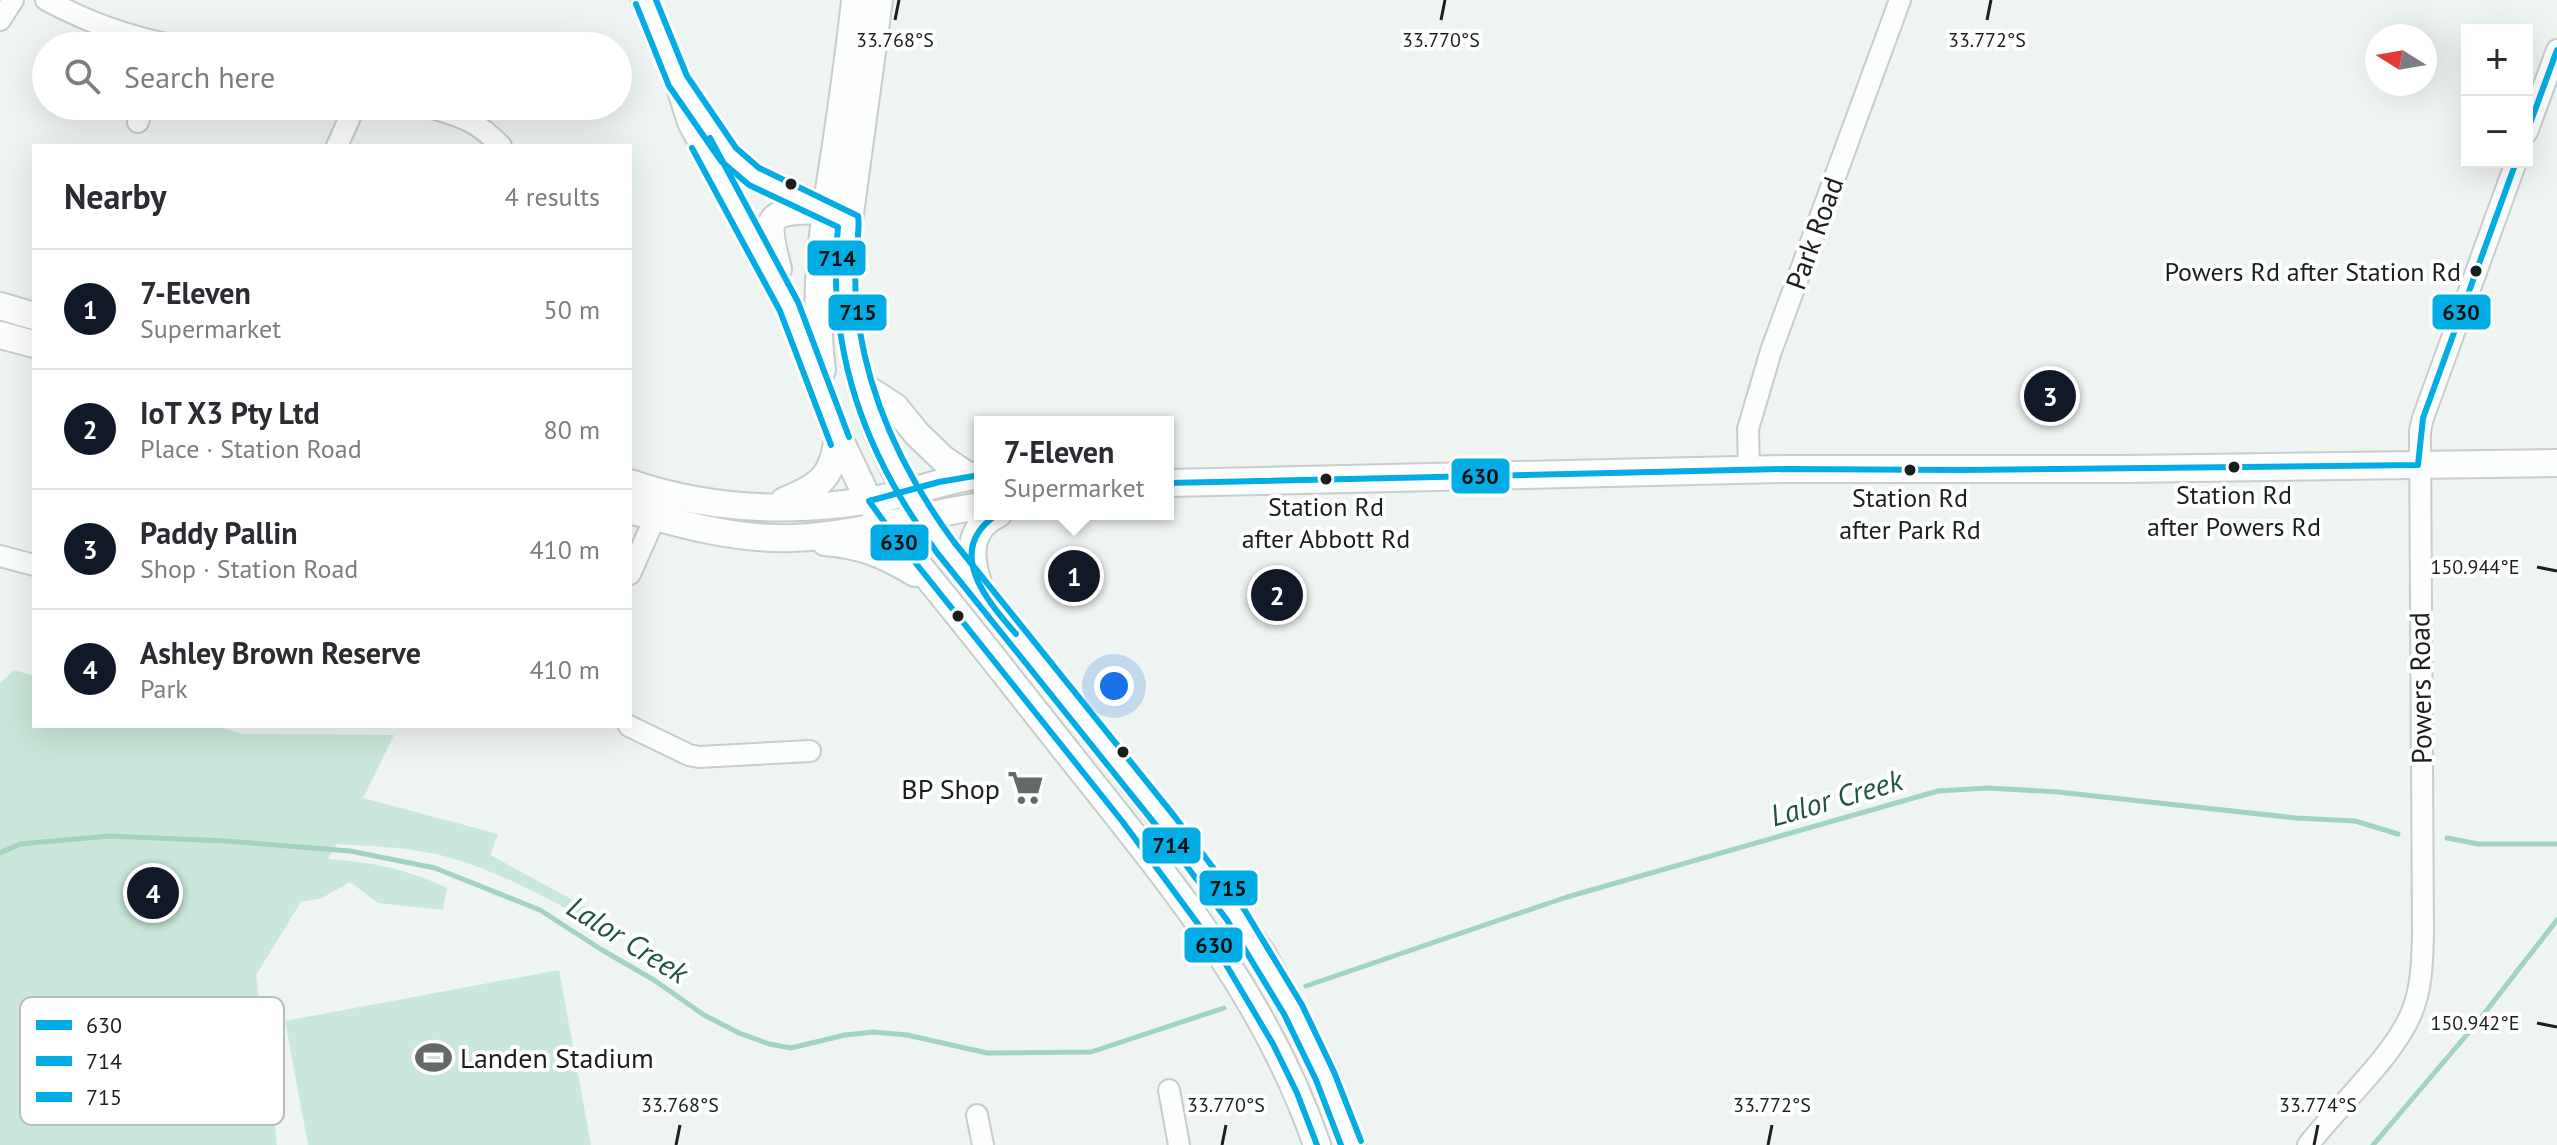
<!DOCTYPE html>
<html lang="en">
<head>
<meta charset="utf-8">
<style>
	body { margin:0; font-family:"PT Sans",sans-serif; background:#f2f2f3; color:#2b2b33 }
	.controls { position:absolute; right:24px; top:24px; display:grid; overflow:hidden; border-radius:0px; box-shadow:0 8px 32px #0002 }
	.controls button { width:72px; height:72px; display:grid; place-items:center; padding:0; border:0; border-bottom:2px solid #e1e1e2; background:#fff; color:#2b2b33; font:40px sans-serif }
	.compass { position:absolute; left:2365px; top:24px; width:72px; height:72px; border-radius:50%; background:#fff; box-shadow:0 8px 32px #0002; rotate:281deg }
	.you { position:absolute; left:1114px; top:686px; width:28px; height:28px; margin:-20px; border:6px solid #fff; border-radius:50%; background:#1a73e8; box-shadow:0 0 0 12px #1a73e833 }
	.badge { display:grid; place-items:center; width:52px; height:52px; border-radius:50%; background:#111827; color:#fff; font-size:26px; font-weight:700 }
	.pin { position:absolute; translate:-50% -50%; border:4px solid #fff; box-shadow:0 2px 8px #0006 }
	.popup { position:absolute; left:974px; top:416px; width:200px; height:104px; box-sizing:border-box; display:grid; place-content:center; border-radius:0px; background:#fff; filter:drop-shadow(0 2px 6px #0005); font-size:26px; white-space:nowrap; color:#7c7c81 }
	.popup b { font-size:30px; color:#2b2b33 }
	.popup::after { content:''; position:absolute; left:50%; top:100%; margin-left:-16px; border:16px solid transparent; border-top-color:#fff }
	.list { margin:0; padding:0; list-style:none }
	h2 { display:flex; justify-content:space-between; align-items:center; height:104px; margin:0; padding:0 32px; font-size:34px }
	h2 small { font-size:26px; font-weight:400; color:#7c7c81 }
	.list li { display:grid; grid-template-columns:52px 1fr auto; gap:24px; align-items:center; box-sizing:border-box; height:120px; padding:0 32px; border-top:2px solid #e1e1e2 }
	.list b { display:block; font-size:30px; white-space:nowrap }
	.list p { margin:0; font-size:26px; white-space:nowrap; color:#7c7c81 }
	.list em { font-size:26px; font-style:normal; color:#7c7c81 }
	.icon { flex:none; width:44px; height:44px; fill:none; stroke:currentColor; stroke-width:2; stroke-linecap:round; stroke-linejoin:round }
	.map { position:relative; flex:none; width:2557px; height:1145px; overflow:hidden }
	.search { position:absolute; background:#fff; box-shadow:0 8px 32px #0002; left:32px; top:32px; width:600px; height:88px; display:flex; align-items:center; gap:20px; box-sizing:border-box; padding:0 28px; border-radius:44px; color:#7c7c81; font-size:30px }
	.panel { position:absolute; background:#fff; box-shadow:0 8px 32px #0002; left:32px; top:144px; width:600px; height:584px; border-radius:0px }
	.map>svg:first-child { display:block }
</style>
</head>
<body>
<div class="map">
<svg width="2557" height="1145" viewBox="0 0 2557 1145">
	<rect width="100%" height="100%" fill="#eef4f1"/>
	<path fill="#c9e7da" d="M14,670L34,676V726H215L244,734L394,735L363,798L498,834L490,855L617,924L612,933C555,903 499,869 436,854C404,847 370,846 337,844L328,859C371,862 408,869 447,888L443,910L378,903L350,882L322,898L301,902L256,975L277,1145H0V683Z
		M559,970L591,1145H308L285,1021Z"/>
	<g fill="none" stroke-linecap="round" stroke-linejoin="round">
		<path stroke="#a3d4bf" stroke-width="5" d="M2447,838L2478,844H2557
			M0,853L20,844L109,836L226,841L350,851L435,868L540,910L602,950L654,980L704,1015L739,1033L769,1044L791,1048L845,1035L873,1032L907,1035L987,1053L1091,1052L1224,1008
			M1306,986L1567,897L1938,791L1988,788L2058,792L2296,818L2355,821L2398,834
			M2373,1145L2476,1024L2557,920"/>
		<defs>
			<path id="minor" d="M46,0C90,23 126,36 175,46
				M0,20L13,0
				M426,106C461,117 475,119 501,146
				M138,122L143,106
				M2527,132L2557,50
				M337,146L355,106
				M1749,470L1748,429L1771,351L1900,0
				M0,556L34,565
				M630,574L661,504
				M629,726L689,755L699,757L810,751
				M1169,1090L1179,1145
				M977,1115L983,1145
				M2308,1145C2338,1106 2393,1057 2411,1014C2422,989 2422,962 2423,935L2420,431L2423,418L2516,162"/>
			<path id="major" d="M645,0L678,81L691,122L789,307L838,436L869,501L898,541C963,618 1024,698 1087,777C1180,894 1268,1002 1317,1145
				M879,0L849,221L845,284L847,311L861,385L877,432L896,473L940,539L1215,886L1263,955L1325,1073L1352,1145
				M703,117L729,155L740,165L754,176L839,216
				M778,269C764,215 766,211 821,210
				M0,306L34,316
				M0,335L34,344
				M822,370C812,293 824,220 836,145C843,97 850,49 855,0
				M861,385L895,407L917,434L943,459L968,476
				M630,483C706,509 787,513 866,501C905,496 941,480 980,475
				M1168,483L1785,469H2124L2557,463
				M784,501C821,486 833,477 838,436
				M630,510C683,525 738,540 793,538C856,536 918,515 980,506
				M825,542C861,545 884,554 915,573
				M978,583C969,555 968,528 998,514"/>
		</defs>
		<use href="#minor" stroke="#c8ccca" stroke-width="24"/>
		<use href="#major" stroke="#c8ccca" stroke-width="30"/>
		<use href="#minor" stroke="#fcfdfd" stroke-width="20"/>
		<use href="#major" stroke="#fcfdfd" stroke-width="26"/>
		<defs>
			<path id="bus-1" d="M2527,132L2557,50
				M2418,465L2423,418L2516,162
				M980,475L939,482L869,501L898,541L1122,821L1218,951L1273,1044L1297,1093L1317,1145
				M1168,483L1785,469L1960,470L2418,465
				M998,514C943,549 986,600 1016,634"/>
			<path id="bus-2" d="M636,4L669,86L721,161L749,185L838,227C826,351 865,455 938,554L1159,829L1227,920L1284,1014L1316,1080L1341,1145
				M692,148L780,311L831,445"/>
			<path id="bus-3" d="M656,0L687,76L736,148L759,168L858,216C860,228 857,241 856,252C855,269 855,285 856,301C864,391 901,470 954,542L1175,817L1244,909L1302,1005L1334,1072L1361,1141
				M710,138L798,302L849,437"/>
		</defs>
		<use href="#bus-1" stroke="#fff" stroke-width="12"/>
		<use href="#bus-2" stroke="#fff" stroke-width="12"/>
		<use href="#bus-3" stroke="#fff" stroke-width="12"/>
		<use href="#bus-1" stroke="#01ade4" stroke-width="6"/>
		<use href="#bus-2" stroke="#01ade4" stroke-width="6"/>
		<use href="#bus-3" stroke="#01ade4" stroke-width="6"/>
	</g>
	<path fill="none" stroke="#1a1e1c" stroke-width="3" d="M895,20L899,0M1441,20L1445,0M1987,20L1991,0M2537,567L2557,571M2537,1023L2557,1027M676,1145L680,1125M1222,1145L1226,1125M1768,1145L1772,1125M2314,1145L2318,1125"/>
	<defs>
		<symbol id="supermarket-bare" viewBox="-9 -9 18 18"><path d="M-6-5.5h2.5l.6 2H6L4.5 2H-2.5L-4.4-4H-6ZM-1.5 3.2a1.3 1.3 0 1 0 .1 0ZM3 3.2a1.3 1.3 0 1 0 .1 0Z" fill="#646967" stroke="#fff" stroke-width="2.5" paint-order="stroke"/></symbol>
		<symbol id="stadium-bare" viewBox="-9 -9 18 18"><path d="M0-5a6.5 5 0 1 0 0 10a6.5 5 0 1 0 0-10ZM-3.5-1.8h7v3.6h-7Z" fill="#646967" stroke="#fff" stroke-width="2.5" paint-order="stroke"/></symbol>
	</defs>
	<g fill-rule="evenodd">
		<use href="#supermarket-bare" x="1000" y="762" width="51" height="51"/>
		<use href="#stadium-bare" x="408" y="1032" width="51" height="51"/>
	</g>
	<g fill="#1a1e1c" stroke="#fff" stroke-width="3">
		<circle cx="791" cy="184" r="7"/>
		<circle cx="2476" cy="271" r="7"/>
		<circle cx="2234" cy="467" r="7"/>
		<circle cx="1910" cy="470" r="7"/>
		<circle cx="1326" cy="479" r="7"/>
		<circle cx="958" cy="616" r="7"/>
		<circle cx="1123" cy="752" r="7"/>
	</g>
	<g text-anchor="middle" dominant-baseline="central" stroke-width="8" stroke-linejoin="round" paint-order="stroke">
		<g font-size="26" fill="#1a1e1c" stroke="#fff">
			<text x="2461" y="271" text-anchor="end">Powers Rd after Station Rd</text>
			<text x="2234" y="494">Station Rd<tspan x="2234" dy="32">after Powers Rd</tspan></text>
			<text x="1910" y="497">Station Rd<tspan x="1910" dy="32">after Park Rd</tspan></text>
			<text x="1326" y="506">Station Rd<tspan x="1326" dy="32">after Abbott Rd</tspan></text>
		</g>
		<g font-size="28" fill="#1a1e1c" stroke="#fff">
			<text transform="translate(1814 233) rotate(-70)">Park Road</text>
			<text transform="translate(2420 688) rotate(-91)">Powers Road</text>
		</g>
		<g font-size="28" fill="#1a1e1c" stroke="#fff" text-anchor="end">
			<text x="1000" y="788">BP Shop</text>
			<text x="460" y="1057" text-anchor="start">Landen Stadium</text>
		</g>
		<g font-size="30" font-style="italic" fill="#1f5440" stroke="#fff">
			<text transform="translate(1836 797) rotate(-16)">Lalor Creek</text>
			<text transform="translate(628 939) rotate(32)">Lalor Creek</text>
		</g>
	</g>
	<rect x="20" y="997" width="264" height="128" rx="12" fill="#fff" stroke="#babcbb" stroke-width="2"/>
	<rect x="36" y="1020" width="36" height="10" fill="#01ade4"/>
	<rect x="36" y="1056" width="36" height="10" fill="#01ade4"/>
	<rect x="36" y="1092" width="36" height="10" fill="#01ade4"/>
	<g font-size="22" fill="#1a1e1c">
		<text x="86" y="1033">630</text>
		<text x="86" y="1069">714</text>
		<text x="86" y="1105">715</text>
	</g>
	<g font-size="20" text-anchor="middle" fill="#1a1e1c" stroke="#fff" stroke-width="8" stroke-linejoin="round" paint-order="stroke">
		<text x="895" y="47">33.768°S</text>
		<text x="1441" y="47">33.770°S</text>
		<text x="1987" y="47">33.772°S</text>
		<text x="2475" y="574">150.944°E</text>
		<text x="2475" y="1030">150.942°E</text>
		<text x="680" y="1112">33.768°S</text>
		<text x="1226" y="1112">33.770°S</text>
		<text x="1772" y="1112">33.772°S</text>
		<text x="2318" y="1112">33.774°S</text>
	</g>
	<g stroke="#fff" stroke-width="3">
		<rect x="806" y="239" width="61" height="38" rx="8" fill="#01ade4"/>
		<rect x="2431" y="293" width="61" height="38" rx="8" fill="#01ade4"/>
		<rect x="827" y="293" width="61" height="39" rx="8" fill="#01ade4"/>
		<rect x="1450" y="457" width="61" height="38" rx="8" fill="#01ade4"/>
		<rect x="869" y="523" width="61" height="39" rx="8" fill="#01ade4"/>
		<rect x="1141" y="826" width="61" height="39" rx="8" fill="#01ade4"/>
		<rect x="1198" y="869" width="61" height="38" rx="8" fill="#01ade4"/>
		<rect x="1183" y="926" width="61" height="38" rx="8" fill="#01ade4"/>
	</g>
	<g font-size="22" text-anchor="middle" font-weight="bold" fill="#111">
		<text x="837" y="266">714</text>
		<text x="2461" y="320">630</text>
		<text x="858" y="320">715</text>
		<text x="1480" y="484">630</text>
		<text x="899" y="550">630</text>
		<text x="1171" y="853">714</text>
		<text x="1228" y="896">715</text>
		<text x="1214" y="953">630</text>
	</g>
</svg>
<div class="controls">
<button>+</button>
<button>−</button>
</div>
<svg class="compass" viewBox="-18 -18 36 36"><path d="M0-13l5 13h-10z" fill="#e53935"/><path d="M0 13l5-13h-10z" fill="#7c7c81"/></svg>
<div class="you"></div>
<div class="pin badge" style="left:1074px;top:576px">1</div>
<div class="popup"><b>7-Eleven</b>Supermarket</div>
<div class="pin badge" style="left:1277px;top:595px">2</div>
<div class="pin badge" style="left:2050px;top:396px">3</div>
<div class="pin badge" style="left:153px;top:893px">4</div>
<div class="search"><svg class="icon" aria-label="search" viewBox="0 0 24 24"><circle cx="10" cy="10" r="6"/><path d="M15 15l6 6"/></svg>Search here</div>
<section class="panel">
<h2>Nearby<small>4 results</small></h2>
<ul class="list">
<li><span class="badge">1</span><div><b>7-Eleven</b><p>Supermarket</p></div><em>50 m</em></li>
<li><span class="badge">2</span><div><b>IoT X3 Pty Ltd</b><p>Place · Station Road</p></div><em>80 m</em></li>
<li><span class="badge">3</span><div><b>Paddy Pallin</b><p>Shop · Station Road</p></div><em>410 m</em></li>
<li><span class="badge">4</span><div><b>Ashley Brown Reserve</b><p>Park</p></div><em>410 m</em></li>
</ul>
</section>
</div>
</body>
</html>
